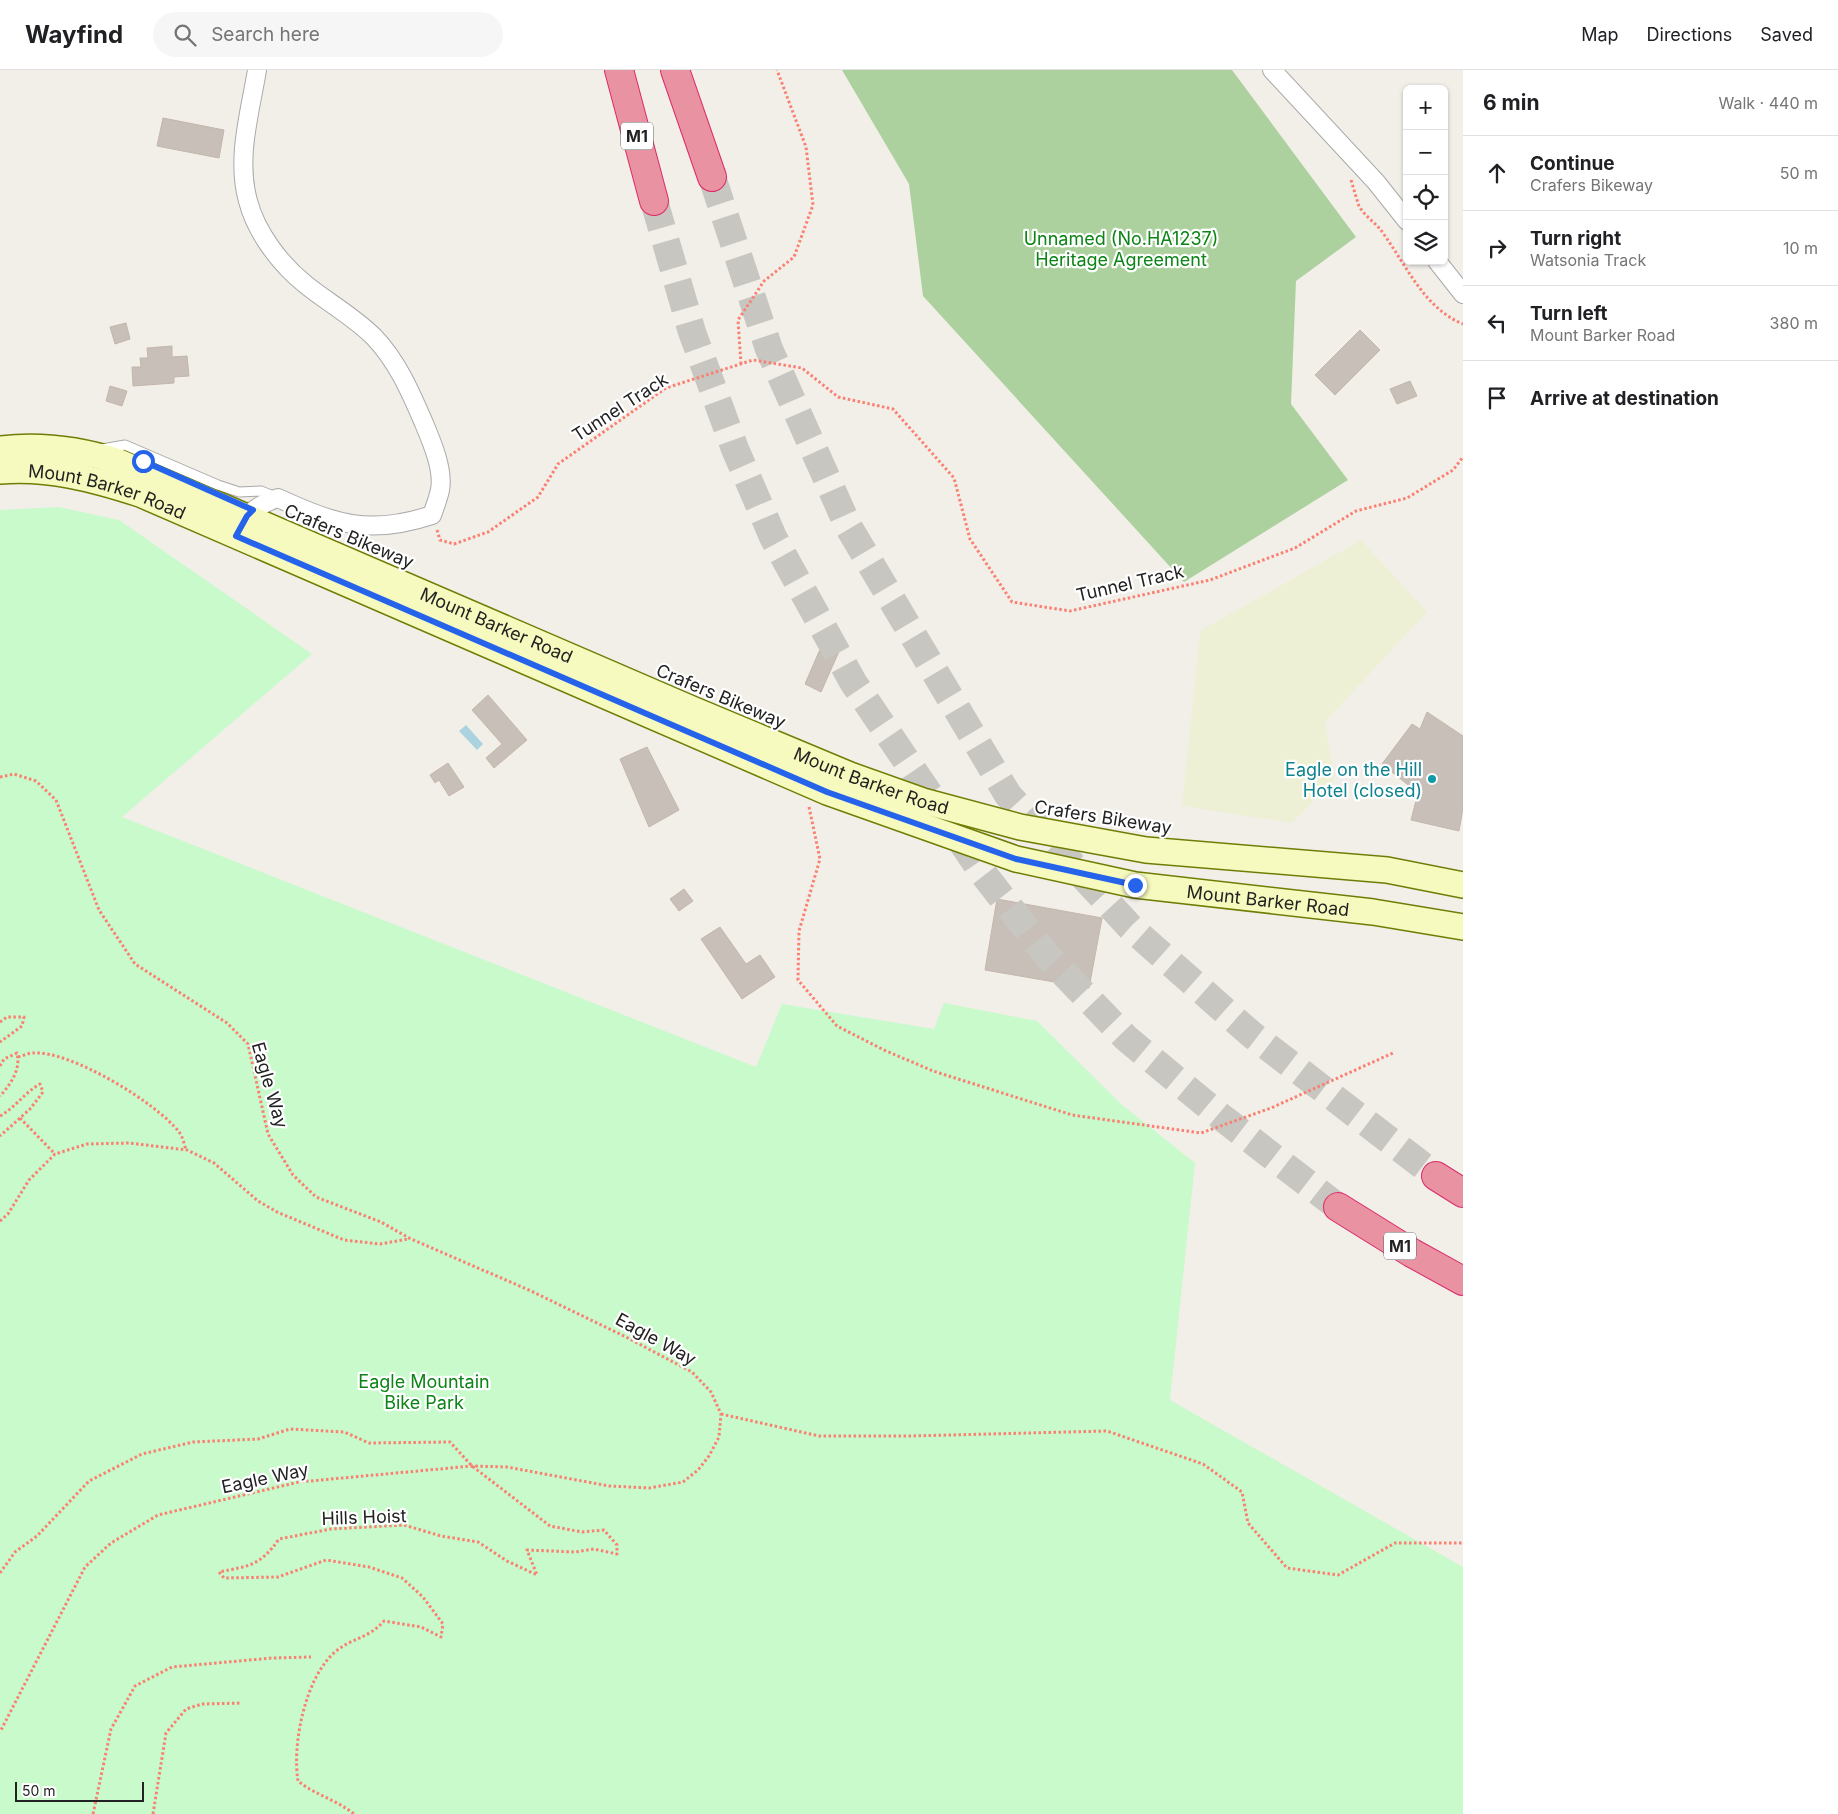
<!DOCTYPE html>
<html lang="en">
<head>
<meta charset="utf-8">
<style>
	body { margin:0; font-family:Inter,sans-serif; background:#f6f6f6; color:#202124 }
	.controls { position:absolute; right:15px; top:15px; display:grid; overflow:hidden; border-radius:8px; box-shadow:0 1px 4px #0004 }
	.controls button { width:45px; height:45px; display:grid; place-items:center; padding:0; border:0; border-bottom:1px solid #e0e0e0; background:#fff; color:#202124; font:25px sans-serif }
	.scale { position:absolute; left:15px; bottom:12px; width:129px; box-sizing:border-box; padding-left:5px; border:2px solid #222; border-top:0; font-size:14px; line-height:18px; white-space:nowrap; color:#222; -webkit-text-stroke:4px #fff; paint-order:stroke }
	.stop { position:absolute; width:15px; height:15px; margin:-11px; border:4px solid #2563eb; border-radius:50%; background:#fff }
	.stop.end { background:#2563eb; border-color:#fff; box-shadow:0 1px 5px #0008 }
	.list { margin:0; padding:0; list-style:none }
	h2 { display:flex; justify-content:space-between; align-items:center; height:65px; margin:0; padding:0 20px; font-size:21px }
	h2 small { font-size:16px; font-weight:400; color:#757577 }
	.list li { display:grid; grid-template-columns:32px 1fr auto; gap:15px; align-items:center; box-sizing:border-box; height:75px; padding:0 20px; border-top:1px solid #e0e0e0 }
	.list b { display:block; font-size:19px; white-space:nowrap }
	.list p { margin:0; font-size:16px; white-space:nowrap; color:#757577 }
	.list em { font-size:16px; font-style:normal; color:#757577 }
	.icon { flex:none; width:28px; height:28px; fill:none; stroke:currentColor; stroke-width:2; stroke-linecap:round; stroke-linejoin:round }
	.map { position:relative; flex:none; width:1463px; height:1744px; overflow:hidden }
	header { display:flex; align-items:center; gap:30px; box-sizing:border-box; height:70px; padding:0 25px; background:#fff; border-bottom:1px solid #e0e0e0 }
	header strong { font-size:24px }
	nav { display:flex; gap:28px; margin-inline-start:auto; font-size:18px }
	.search { width:350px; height:45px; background:#f6f6f6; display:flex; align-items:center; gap:12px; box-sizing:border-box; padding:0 18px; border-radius:28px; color:#757577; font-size:19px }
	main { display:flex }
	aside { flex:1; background:#fff }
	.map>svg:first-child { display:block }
</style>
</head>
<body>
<header>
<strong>Wayfind</strong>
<div class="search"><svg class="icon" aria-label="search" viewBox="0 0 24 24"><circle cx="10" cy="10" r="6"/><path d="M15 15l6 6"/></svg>Search here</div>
<nav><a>Map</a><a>Directions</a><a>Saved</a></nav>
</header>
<main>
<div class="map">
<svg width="1463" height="1744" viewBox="0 0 1463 1744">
	<rect width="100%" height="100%" fill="#f2efe9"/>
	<path fill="#eef0d5" d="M1361,470L1427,542L1325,652L1335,709L1292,753L1182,736L1200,561Z"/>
	<path fill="#add19e" d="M842,0H1232L1356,167L1296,211L1291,334L1348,410L1184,512L923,226L909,114Z"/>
	<path fill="#c8facc" d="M59,437L119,450L312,584L122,747L756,997L782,934L934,959L944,933L1037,951L1121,1034L1195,1093L1170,1330L1463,1497V1744H0V440Z"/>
	<path fill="#aad3df" d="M466,655L483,674L477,680L459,661Z"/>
	<path fill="#c7bfb8" stroke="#c4b6ab" d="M163,48L224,60L219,88L157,76Z
		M126,253L130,269L115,274L110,257Z
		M1360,260L1380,280L1335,325L1315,305Z
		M172,276V287L187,286L189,306L174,307V313L133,316L132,297H141L140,288H148L147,278Z
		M1410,311L1417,326L1397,334L1390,319Z
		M110,316L127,321L122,336L106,331Z
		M824,570L841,577L821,622L805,614Z
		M488,625L527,670L494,698L486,688L502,674L472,640Z
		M1427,642L1463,666V738L1459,761L1411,750L1418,723L1382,694L1412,654L1420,659Z
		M647,677L679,740L649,757L620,689Z
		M448,693L464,717L449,726L439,710L435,713L430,705Z
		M684,819L693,831L679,841L670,829Z
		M997,829L1102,848L1089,918L985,900Z
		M720,857L746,894L760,885L775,907L742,929L701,869Z"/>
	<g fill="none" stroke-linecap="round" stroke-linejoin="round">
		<path stroke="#c8c6c1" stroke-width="28" stroke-dasharray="28 14" stroke-linecap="butt" d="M712,107L769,279L848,456L1008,725L1130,857L1251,964L1436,1106
			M654,131L692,262L735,379L773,467L853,612L982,802L1049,888L1126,968L1220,1046L1338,1137"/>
		<defs>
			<path id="service" d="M102,379L125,375L218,415L239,422L261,421L276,427"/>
			<path id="minor" d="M1272,0L1376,112L1407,151
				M1437,191L1463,224
				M242,454C250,440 262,433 278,428C335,454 369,466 432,445C435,437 438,429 440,420C444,399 431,370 423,351C410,321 397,291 374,267C353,246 327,232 305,214C280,194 256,162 248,131C236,88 250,43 257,0"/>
			<g id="secondary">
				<path id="s1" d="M0,379C42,374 79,379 119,392L692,639L850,705L923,731L1020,757L1146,780L1387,800L1463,815"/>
				<path id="s2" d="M0,401C49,397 94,409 140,424L827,722L1016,789L1135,815L1373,842L1463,857"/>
			</g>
			<path id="motorway" d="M619,0L654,131
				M675,0L712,107
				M1436,1106L1463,1123
				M1338,1137L1412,1183L1463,1211"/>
		</defs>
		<use href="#service" stroke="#a9a9a9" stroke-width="11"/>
		<use href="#minor" stroke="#a9a9a9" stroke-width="20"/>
		<use href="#secondary" stroke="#707d05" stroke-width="28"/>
		<use href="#motorway" stroke="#dc2a67" stroke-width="30"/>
		<path stroke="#fa8072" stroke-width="3" stroke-dasharray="2.5 2.5" stroke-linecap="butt" d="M1351,110C1354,119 1356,128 1359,136C1364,145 1374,152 1380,159C1405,192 1423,238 1463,254
			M741,294L738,250L764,211L794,187L813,135L806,77L777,0
			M437,460L440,470L454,474L488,462L538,427L558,394L666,318L753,290L802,298L838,327L893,339L954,408L970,469L1012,532L1070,541L1210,510L1295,478L1356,441L1407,428L1453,400L1463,387
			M0,707L14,704L36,711L56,730L99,840L135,894L227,953L248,974L268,1064L293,1105L316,1127L381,1152L409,1168L531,1221L626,1267L692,1302L711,1322L721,1344L719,1367L709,1386L698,1400L683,1412L649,1418L609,1416L507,1397L472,1396L299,1412L158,1445L111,1473L85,1497L0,1662
			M809,737L820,789L799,861L798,910L837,956L884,980L933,1001L1072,1045L1201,1063L1271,1038L1393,983
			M0,952L7,947H24L22,956L0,972
			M18,987C23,986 28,983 33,983C70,980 157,1033 179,1062C183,1067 184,1074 186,1080
			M0,996L4,989L17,983C21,999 11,1014 0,1026
			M0,1046C16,1037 24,1023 40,1014L43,1022L30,1039L0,1066
			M20,1048L55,1084
			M0,1151L8,1144L29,1110L55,1084L87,1074L129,1073L187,1080L214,1093L258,1131L277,1142L344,1170L380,1174L408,1169
			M721,1344L819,1366H911L1107,1361L1203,1394L1242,1422L1248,1453L1287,1498L1338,1505L1395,1473H1463
			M0,1503L15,1482L37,1466L89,1411L142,1384L193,1372L258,1369L290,1359L344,1362L369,1373L450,1372L472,1396L550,1456L582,1462L604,1460L617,1475V1484L594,1479L575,1482L527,1480L537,1505L507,1491L478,1472L441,1466L404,1455L331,1459L279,1469C260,1496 249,1496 219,1502L224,1508L278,1507L326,1490L369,1497L402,1508L423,1527L443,1554L441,1567L421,1557L384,1551C368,1569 351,1568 335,1582C305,1608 292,1674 298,1711C315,1725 337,1730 354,1744
			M93,1744L111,1659L135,1616L172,1597L272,1588L311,1587
			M153,1744L166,1663L186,1639L202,1634L242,1633"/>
		<use href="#service" stroke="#fff" stroke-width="9"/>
		<use href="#minor" stroke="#fff" stroke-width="18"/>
		<use href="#secondary" stroke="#f7fabf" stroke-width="25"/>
		<use href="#motorway" stroke="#e892a2" stroke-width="28"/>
	</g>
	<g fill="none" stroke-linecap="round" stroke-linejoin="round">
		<path stroke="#2563eb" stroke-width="6" d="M143,391L253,440L247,446L236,466L827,722L1016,789L1135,815"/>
	</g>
	<circle fill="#0f9aa8" stroke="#fff" stroke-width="2" cx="1432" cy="709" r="5"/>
	<g text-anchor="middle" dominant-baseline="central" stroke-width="4.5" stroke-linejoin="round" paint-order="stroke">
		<g fill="#fff" stroke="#646464" stroke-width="1">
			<rect x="621" y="52.5" width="32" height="27" rx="4"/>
			<rect x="1384" y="1162.5" width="32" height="27" rx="4"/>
		</g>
		<g font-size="16" font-weight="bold" fill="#222">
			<text x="637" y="66">M1</text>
			<text x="1400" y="1176">M1</text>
		</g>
		<g font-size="18" fill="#0c8416" stroke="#fff">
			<text x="1121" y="168">Unnamed (No.HA1237)<tspan x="1121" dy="21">Heritage Agreement</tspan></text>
			<text x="424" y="1311">Eagle Mountain<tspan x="424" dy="21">Bike Park</tspan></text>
		</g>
		<g font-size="18" fill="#222" stroke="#fff">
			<text transform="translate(620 337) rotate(-33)">Tunnel Track</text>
			<text stroke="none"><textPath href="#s2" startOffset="110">Mount Barker Road</textPath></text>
			<text transform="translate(349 466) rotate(23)">Crafers Bikeway</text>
			<text transform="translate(1130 513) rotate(-13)">Tunnel Track</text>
			<text stroke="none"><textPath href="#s1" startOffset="532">Mount Barker Road</textPath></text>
			<text transform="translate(721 626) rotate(23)">Crafers Bikeway</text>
			<text stroke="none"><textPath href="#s1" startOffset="938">Mount Barker Road</textPath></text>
			<text transform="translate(1103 747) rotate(9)">Crafers Bikeway</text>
			<text stroke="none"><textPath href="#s2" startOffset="1348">Mount Barker Road</textPath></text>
			<text transform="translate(270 1015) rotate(74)">Eagle Way</text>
			<text transform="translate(656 1269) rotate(29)">Eagle Way</text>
			<text transform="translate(265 1408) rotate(-12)">Eagle Way</text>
			<text transform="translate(364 1447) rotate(-2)">Hills Hoist</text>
		</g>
		<g font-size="18" fill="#0d838f" stroke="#fff" text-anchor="end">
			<text x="1422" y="699">Eagle on the Hill<tspan x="1422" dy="21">Hotel (closed)</tspan></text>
		</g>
	</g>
</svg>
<div class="controls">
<button>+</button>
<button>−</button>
<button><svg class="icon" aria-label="locate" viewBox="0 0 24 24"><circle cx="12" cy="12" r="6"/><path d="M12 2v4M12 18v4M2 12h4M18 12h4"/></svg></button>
<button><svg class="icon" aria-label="layers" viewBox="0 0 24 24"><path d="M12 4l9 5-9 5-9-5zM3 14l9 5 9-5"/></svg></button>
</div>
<div class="scale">50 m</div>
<div class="stop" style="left:143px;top:391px"></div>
<div class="stop end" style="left:1135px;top:815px"></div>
</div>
<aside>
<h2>6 min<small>Walk · 440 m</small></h2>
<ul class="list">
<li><svg class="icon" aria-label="ahead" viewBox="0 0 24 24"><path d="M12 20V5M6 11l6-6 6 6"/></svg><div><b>Continue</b><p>Crafers Bikeway</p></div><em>50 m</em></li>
<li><svg class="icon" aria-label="right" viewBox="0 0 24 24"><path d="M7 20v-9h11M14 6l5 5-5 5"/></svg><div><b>Turn right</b><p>Watsonia Track</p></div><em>10 m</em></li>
<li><svg class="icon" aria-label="left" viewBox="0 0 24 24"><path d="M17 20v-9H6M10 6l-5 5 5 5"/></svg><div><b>Turn left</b><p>Mount Barker Road</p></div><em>380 m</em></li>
<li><svg class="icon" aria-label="arrive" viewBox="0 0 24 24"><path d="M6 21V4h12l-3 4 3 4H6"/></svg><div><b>Arrive at destination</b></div></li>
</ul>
</aside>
</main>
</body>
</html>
